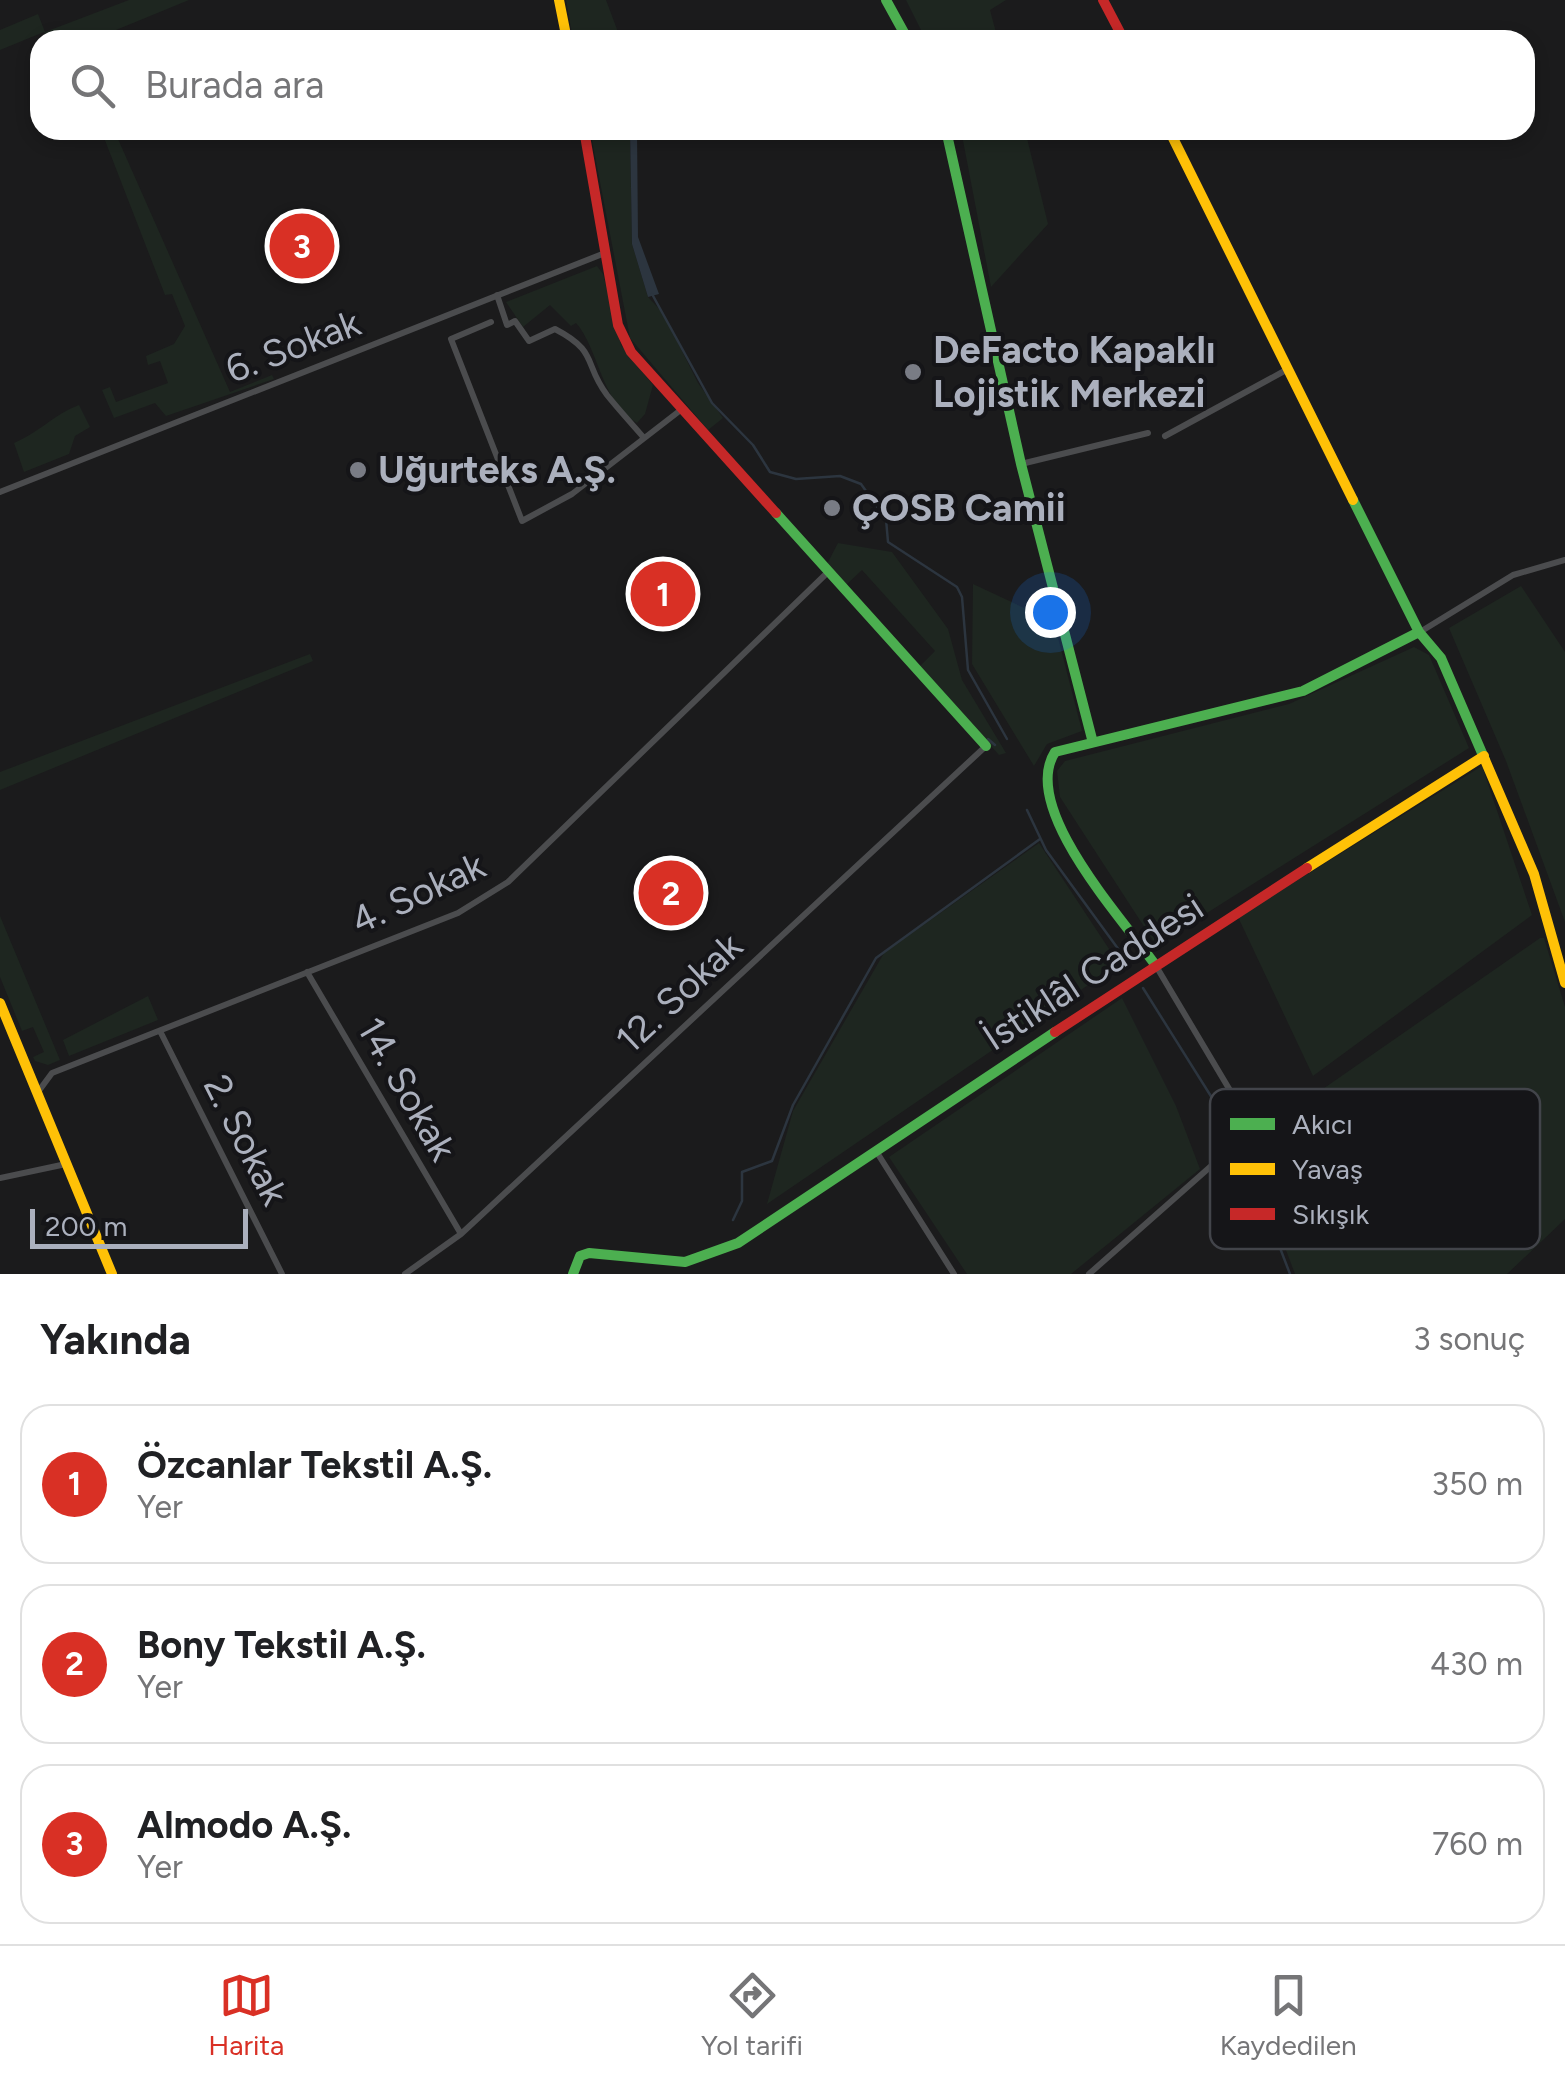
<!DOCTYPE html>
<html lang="tr">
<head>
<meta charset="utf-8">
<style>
	body { margin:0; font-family:Figtree,sans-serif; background:#f2f2f2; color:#202124 }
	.scale { position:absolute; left:30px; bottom:25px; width:218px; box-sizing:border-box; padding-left:10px; border:5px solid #abb0bd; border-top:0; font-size:28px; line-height:35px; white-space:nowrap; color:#abb0bd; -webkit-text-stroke:8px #151518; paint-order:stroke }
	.you { position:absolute; left:1050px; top:612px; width:35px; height:35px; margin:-25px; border:8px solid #fff; border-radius:50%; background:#1a73e8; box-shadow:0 0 0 15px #1a73e833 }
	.badge { display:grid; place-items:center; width:65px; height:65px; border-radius:50%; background:#d93025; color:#fff; font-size:32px; font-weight:700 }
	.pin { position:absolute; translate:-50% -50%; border:5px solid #fff; box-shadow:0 2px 10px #0006 }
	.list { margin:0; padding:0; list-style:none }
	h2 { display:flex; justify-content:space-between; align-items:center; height:130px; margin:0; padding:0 40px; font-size:42px }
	h2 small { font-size:32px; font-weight:400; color:#757577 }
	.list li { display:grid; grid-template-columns:65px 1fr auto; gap:30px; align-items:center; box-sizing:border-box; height:160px; margin:0 20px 20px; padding:0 20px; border:2px solid #e0e0e0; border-radius:30px }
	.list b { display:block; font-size:38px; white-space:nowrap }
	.list p { margin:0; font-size:32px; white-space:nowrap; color:#757577 }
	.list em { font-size:32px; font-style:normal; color:#757577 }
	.icon { flex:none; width:55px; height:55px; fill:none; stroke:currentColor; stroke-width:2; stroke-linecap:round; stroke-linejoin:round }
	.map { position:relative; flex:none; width:1565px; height:1274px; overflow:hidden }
	.search { position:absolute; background:#fff; box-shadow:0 5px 15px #0003; left:30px; right:30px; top:30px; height:110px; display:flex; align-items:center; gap:25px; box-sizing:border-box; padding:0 35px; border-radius:30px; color:#757577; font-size:38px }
	.sheet { height:670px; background:#fff }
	nav { display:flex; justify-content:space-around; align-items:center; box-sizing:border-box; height:140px; border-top:2px solid #e0e0e0; background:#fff; font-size:28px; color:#757577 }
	nav a { display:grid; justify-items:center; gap:5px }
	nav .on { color:#d93025 }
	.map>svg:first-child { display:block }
</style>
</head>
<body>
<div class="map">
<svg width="1565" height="1274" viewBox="0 0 1565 1274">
	<rect width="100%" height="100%" fill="#1b1b1c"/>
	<path fill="#1e2620" d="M129,0H189L99,37L93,34L83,40H48L44,32L0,50V30L38,14L45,32Z
		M566,0H606L621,40H573Z
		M906,0H1006L990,10L998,40H926Z
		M101,130H114L230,392L272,375L274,379L166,416L155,403L114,418L102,390L110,387L116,402L168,383L160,361L148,365L146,356L174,344L185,326L172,294L165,295Z
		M590,130H630L632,244L648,297L663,313L698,383L723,418L708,430L630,338Z
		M961,130H1025L1048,224L991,287Z
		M597,266L603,274L621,345L653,385L645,414L637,423C602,404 598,347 576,323L571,326L550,305L523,327L506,302Z
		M79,405L90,427L75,436L69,454L24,472L14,443C40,432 53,415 79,405Z
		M838,543L892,552L948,629L962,680L1006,753L999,755L920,666L935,651L862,570L846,585L827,564Z
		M973,584L1054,622L1082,731L1047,744L1034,766L972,664Z
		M1521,586L1565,652V922L1506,761L1449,628Z
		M1414,647L1429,655L1469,748L1156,945L1060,797L1057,771L1065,761L1289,704Z
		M310,654L313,661L0,790V772Z
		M1482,766L1532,915L1313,1076L1238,917Z
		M1039,843L1119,964L767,1204L793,1111L884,953Z
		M0,916L60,1060L48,1065L35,1061L33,1057L44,1052L33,1027L22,1031L0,977Z
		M1540,938H1544L1565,1007V1219L1507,1274H1295L1278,1229L1259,1207L1238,1148Z
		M148,996L158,1020L69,1056L63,1040Z
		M1122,998L1176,1106L1200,1169L1071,1274H967L889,1157Z"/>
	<path fill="#2c353f" d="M630,130H637L638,237L659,294L648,297L632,244Z"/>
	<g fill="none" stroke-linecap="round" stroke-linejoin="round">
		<path stroke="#2c353f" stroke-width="2.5" d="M652,294L712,403L753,445L770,472L796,479L840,476L861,484L886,519L888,542L957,587L962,597L968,670L1007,739
			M988,739L995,745
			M1027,810L1046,850L1127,961
			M1143,988L1224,1117L1232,1142
			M1234,1150L1251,1206L1272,1227L1290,1274
			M733,1220L742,1201V1172L772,1161L793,1105L876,958L1040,839"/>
		<path stroke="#4b4c4e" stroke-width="6" d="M497,295L507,325L515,321L529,341L555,329C599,352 583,363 607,395C619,410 632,424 644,438
			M491,322L451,339L522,521L572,494L682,409
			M1165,436L1288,369
			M1021,464L1148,433
			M0,492L605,253
			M1420,632L1513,575L1565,560
			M307,972L461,1234
			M160,1031L282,1274
			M38,1092L52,1073L458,913L508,882L827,573
			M876,1151L954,1274
			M0,1178L66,1164
			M405,1274L461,1234L986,746
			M1089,1274L1253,1129L1156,966"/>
		<path stroke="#4caf50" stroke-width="10" d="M886,0L908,40
			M946,130L1021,464L1092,739
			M1353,500L1419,632
			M776,513L986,746
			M1156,966C1124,920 1019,808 1055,752L1303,691L1419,632L1441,658L1485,760
			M573,1274L580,1256L589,1253L685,1262L738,1243L1055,1032"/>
		<path stroke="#ffc107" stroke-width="10" d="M559,0L567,40
			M1169,130L1353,500
			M1485,760L1534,874L1565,983
			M1307,868L1484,756
			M0,1003L112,1274"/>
		<path stroke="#c62828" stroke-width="10" d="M1103,0L1124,40
			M584,130L618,325L631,352L776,513
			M1055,1032L1307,868"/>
	</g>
	<g fill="#797c85" stroke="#151518" stroke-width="4">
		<circle cx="913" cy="372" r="10"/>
		<circle cx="358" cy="470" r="10"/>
		<circle cx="832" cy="508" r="10"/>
	</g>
	<g text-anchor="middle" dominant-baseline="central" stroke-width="8" stroke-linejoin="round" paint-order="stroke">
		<g font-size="38" fill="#abb0bd" stroke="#151518">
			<text transform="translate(293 346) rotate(-21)">6. Sokak</text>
			<text transform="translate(418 893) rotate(-25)">4. Sokak</text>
			<text transform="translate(1093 972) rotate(-33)">İstiklâl Caddesi</text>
			<text transform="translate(679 993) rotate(-43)">12. Sokak</text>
			<text transform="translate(407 1089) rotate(60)">14. Sokak</text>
			<text transform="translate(246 1140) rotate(63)">2. Sokak</text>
		</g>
		<g font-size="38" font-weight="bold" fill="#abb0bd" stroke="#151518" text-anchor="start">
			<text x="933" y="350">DeFacto Kapaklı<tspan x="933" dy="44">Lojistik Merkezi</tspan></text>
			<text x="378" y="470">Uğurteks A.Ş.</text>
			<text x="852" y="508">ÇOSB Camii</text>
		</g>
	</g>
	<rect x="1210" y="1089" width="330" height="160" rx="15" fill="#151518" stroke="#42444a" stroke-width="2.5"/>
	<rect x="1230" y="1118" width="45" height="12" fill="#4caf50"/>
	<rect x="1230" y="1163" width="45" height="12" fill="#ffc107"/>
	<rect x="1230" y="1208" width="45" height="12" fill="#c62828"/>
	<g font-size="28" fill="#abb0bd">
		<text x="1292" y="1134">Akıcı</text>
		<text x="1292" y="1179">Yavaş</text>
		<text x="1292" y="1224">Sıkışık</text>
	</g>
</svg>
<div class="scale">200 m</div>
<div class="you"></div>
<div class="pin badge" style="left:663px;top:594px">1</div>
<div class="pin badge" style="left:671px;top:893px">2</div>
<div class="pin badge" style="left:302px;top:246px">3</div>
<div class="search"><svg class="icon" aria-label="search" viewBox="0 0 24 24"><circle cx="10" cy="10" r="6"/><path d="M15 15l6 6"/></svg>Burada ara</div>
</div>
<section class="sheet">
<h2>Yakında<small>3 sonuç</small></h2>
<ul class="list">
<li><span class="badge">1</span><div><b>Özcanlar Tekstil A.Ş.</b><p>Yer</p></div><em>350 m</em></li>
<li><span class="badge">2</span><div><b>Bony Tekstil A.Ş.</b><p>Yer</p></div><em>430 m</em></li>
<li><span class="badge">3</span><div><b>Almodo A.Ş.</b><p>Yer</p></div><em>760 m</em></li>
</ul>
</section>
<nav>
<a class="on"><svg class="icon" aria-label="map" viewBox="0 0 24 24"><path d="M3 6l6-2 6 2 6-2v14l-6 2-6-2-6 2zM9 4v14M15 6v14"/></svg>Harita</a>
<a><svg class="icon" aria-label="directions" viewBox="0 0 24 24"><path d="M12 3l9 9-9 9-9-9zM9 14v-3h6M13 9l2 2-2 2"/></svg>Yol tarifi</a>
<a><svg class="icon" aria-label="saved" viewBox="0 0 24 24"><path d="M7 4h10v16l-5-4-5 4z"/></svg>Kaydedilen</a>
</nav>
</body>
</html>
